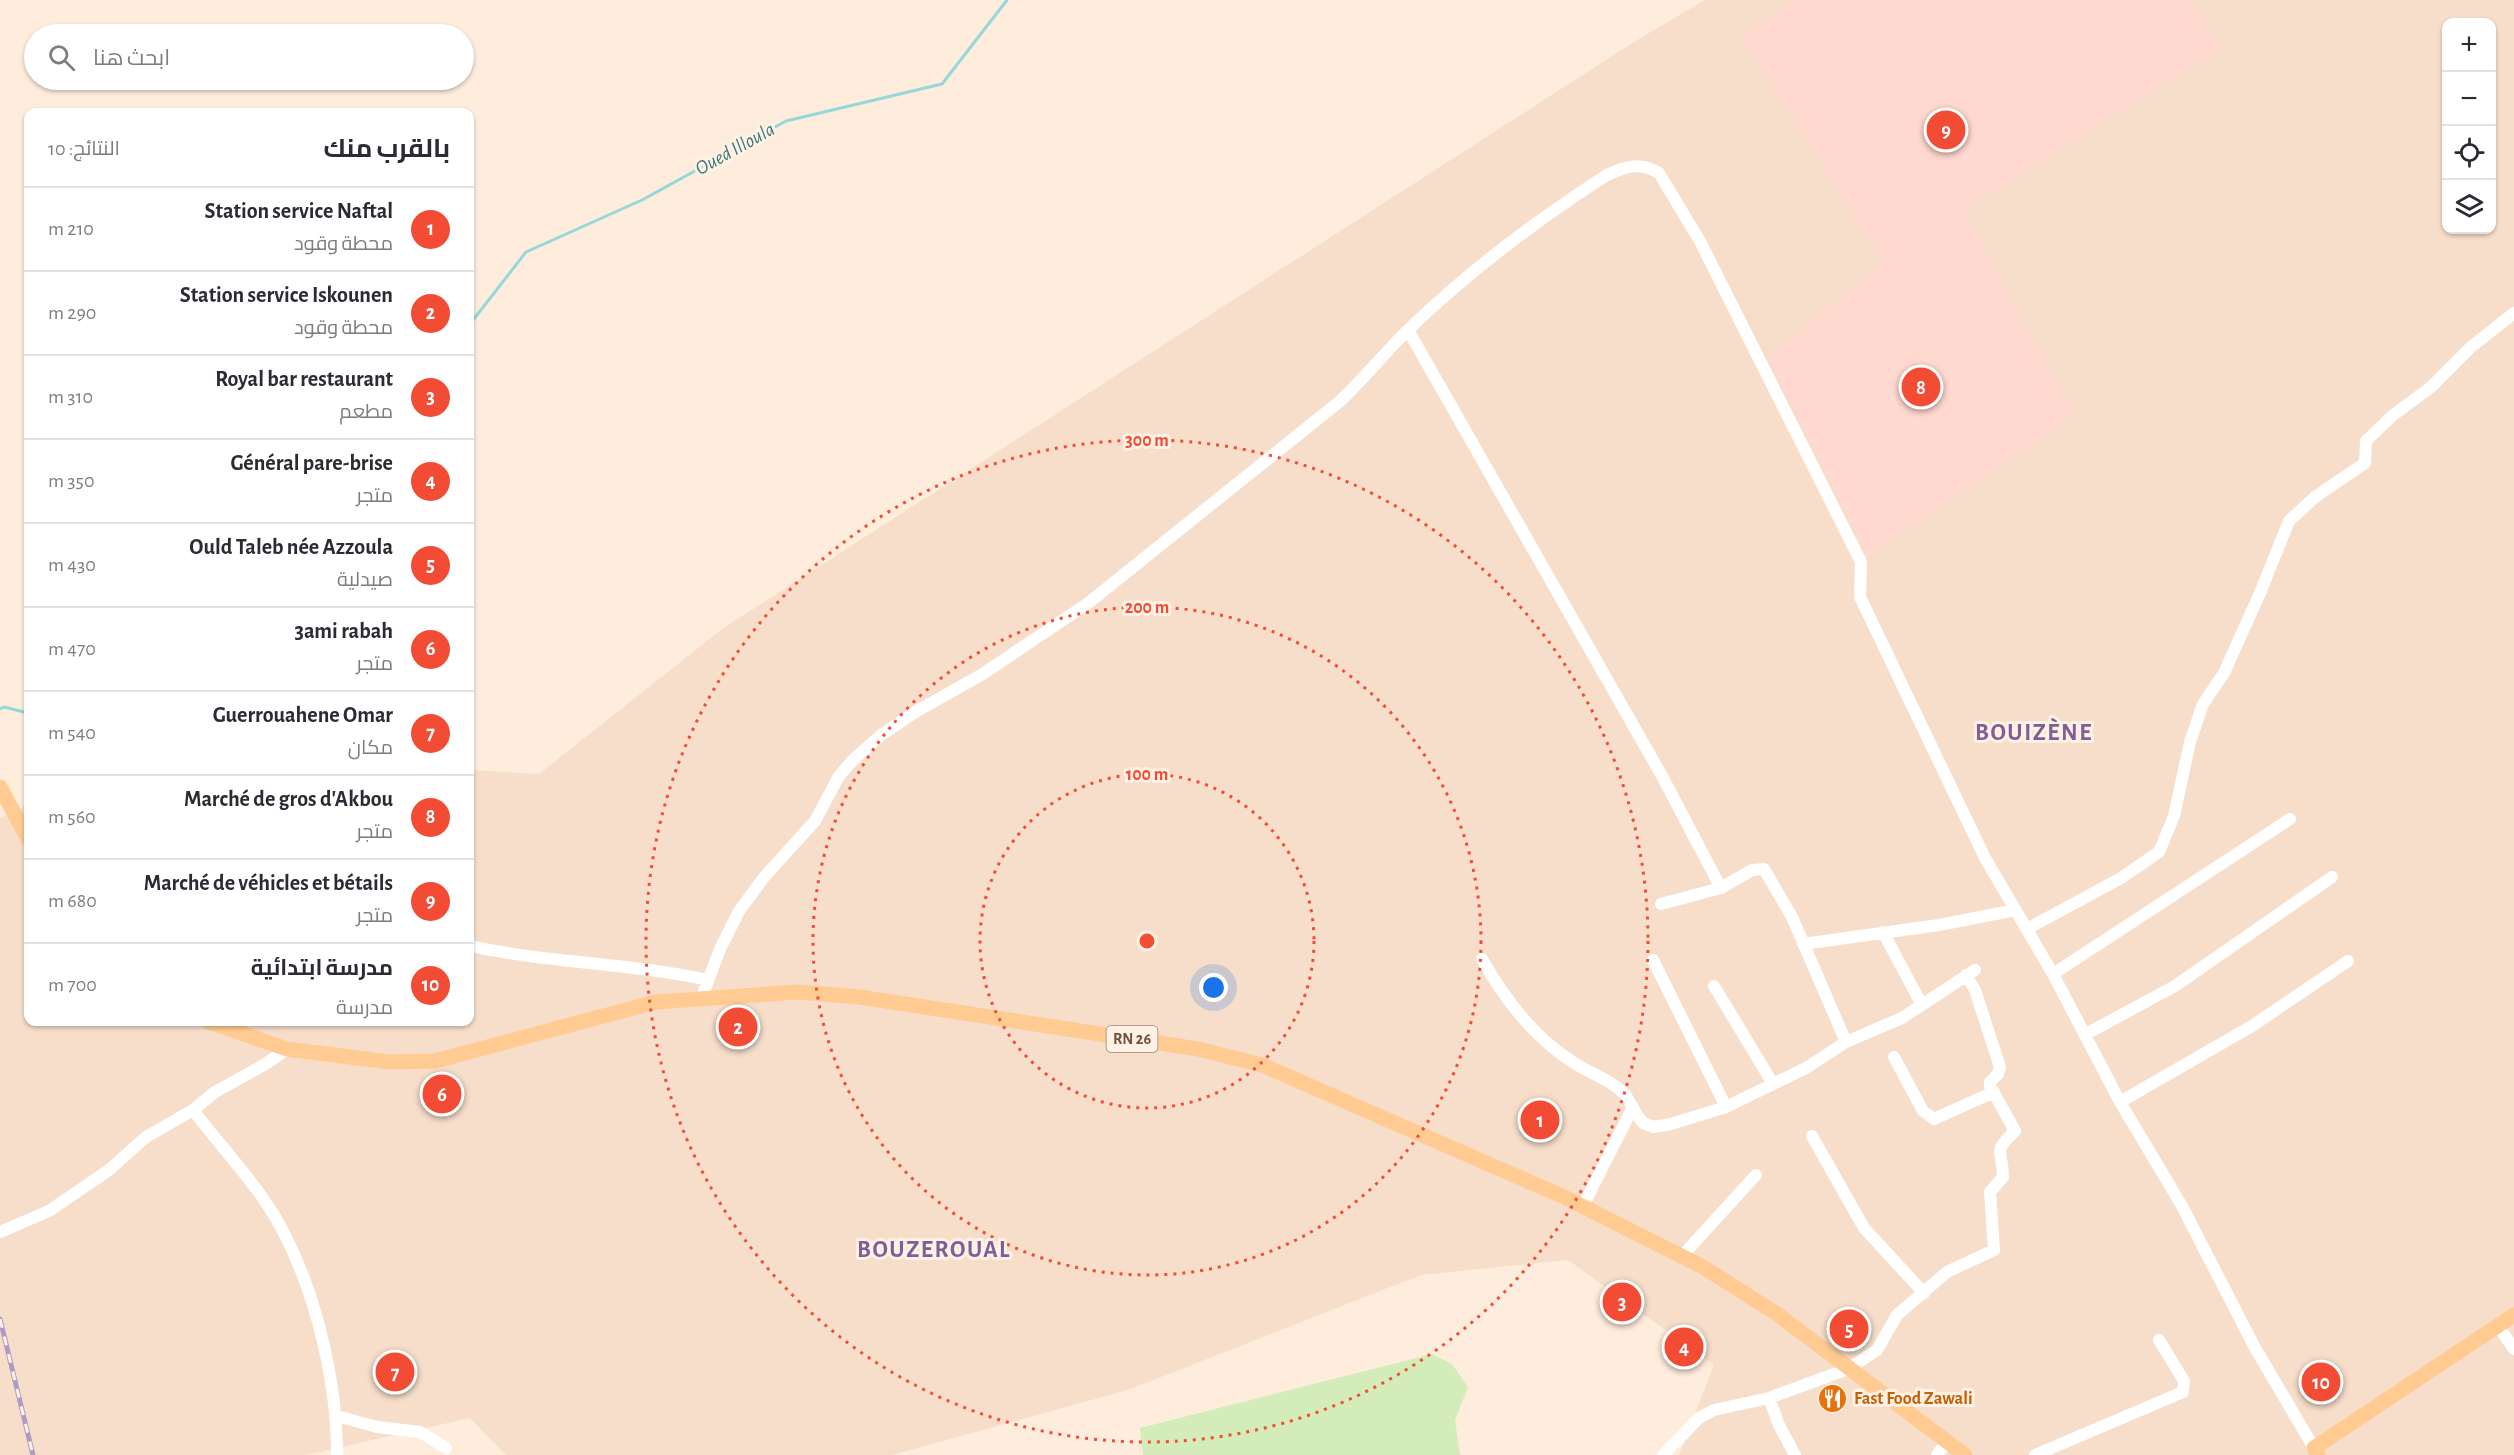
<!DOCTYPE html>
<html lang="ar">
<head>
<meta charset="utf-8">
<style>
	body { margin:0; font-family:"Alegreya Sans",Cairo,sans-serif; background:#f2f2f3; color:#2b2b33; direction:rtl }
	.controls { position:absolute; right:18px; top:18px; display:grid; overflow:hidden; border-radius:12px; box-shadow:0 2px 4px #0004 }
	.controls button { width:54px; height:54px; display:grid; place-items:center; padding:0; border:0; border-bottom:2px solid #e1e1e2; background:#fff; color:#2b2b33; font:30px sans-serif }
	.you { position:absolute; left:1214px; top:988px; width:21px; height:21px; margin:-15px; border:4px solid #fff; border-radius:50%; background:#1a73e8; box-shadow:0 0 0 9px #1a73e833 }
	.badge { display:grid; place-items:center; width:39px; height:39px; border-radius:50%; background:#f34c35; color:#fff; font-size:20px; font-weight:700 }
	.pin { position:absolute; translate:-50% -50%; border:3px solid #fff; box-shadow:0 2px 6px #0006 }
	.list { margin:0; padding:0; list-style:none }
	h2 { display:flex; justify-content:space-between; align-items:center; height:78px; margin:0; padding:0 24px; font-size:26px }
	h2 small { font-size:20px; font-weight:400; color:#7c7c81 }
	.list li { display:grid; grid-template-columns:39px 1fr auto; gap:18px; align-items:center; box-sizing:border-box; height:84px; padding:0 24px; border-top:2px solid #e1e1e2 }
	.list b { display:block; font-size:22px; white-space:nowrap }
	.list p { margin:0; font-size:20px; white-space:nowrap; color:#7c7c81 }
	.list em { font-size:20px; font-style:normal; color:#7c7c81 }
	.icon { flex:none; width:33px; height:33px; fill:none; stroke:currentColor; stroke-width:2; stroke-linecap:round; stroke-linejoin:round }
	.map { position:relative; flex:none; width:2514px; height:1455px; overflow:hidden; direction:ltr }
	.search { position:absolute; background:#fff; box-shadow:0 2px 4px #0004; left:24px; top:24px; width:450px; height:66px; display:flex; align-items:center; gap:15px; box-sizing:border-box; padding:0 21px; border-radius:33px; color:#7c7c81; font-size:22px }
	.panel { position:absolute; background:#fff; box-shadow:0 2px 4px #0004; left:24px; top:108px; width:450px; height:918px; border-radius:12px; direction:rtl }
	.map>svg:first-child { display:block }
</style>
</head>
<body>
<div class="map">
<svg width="2514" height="1455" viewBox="0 0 2514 1455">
	<rect width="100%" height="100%" fill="#feeddc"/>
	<path fill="#f6deca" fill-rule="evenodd" d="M1705,0H2514V1455H1679L1714,1365L1568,1260L1421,1275L1128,1390L892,1455H506L470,1418L306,1455H0V818L28,805V1022H470V770L539,774L722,629L1637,40ZM2446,22H2492V230H2446Z"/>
	<path fill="#ffd8cf" d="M1798,0H2191L2221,48L1964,211L2075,415L1869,556L1767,359L1883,262L1741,36Z"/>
	<path fill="#d3ecba" d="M1432,1354L1452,1364L1468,1387L1455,1420L1460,1455H1143L1140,1428Z"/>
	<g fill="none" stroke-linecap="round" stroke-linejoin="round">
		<path stroke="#95d7db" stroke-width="3" d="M470,324L526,252L642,200L786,121L942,84L1007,0
			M0,709L4,707L28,713"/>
		<path stroke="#fff" stroke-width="12" d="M1408,330L1662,776L1721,888
			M1661,904L1721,888L1752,870L1764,869L1792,917L1846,1042
			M2027,929L2121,878L2159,852L2174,816L2190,742L2203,704L2224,673L2260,593L2289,521L2315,497L2365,463L2366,441L2392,416L2431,387L2471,347L2514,313
			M1883,932L1922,1005
			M1803,944L1939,925L2016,910
			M470,946C548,963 630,963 708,980
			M1482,959C1505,1000 1535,1039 1576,1064C1591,1074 1614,1081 1626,1096C1632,1105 1636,1115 1643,1123L1654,1127L1671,1124L1726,1107L1806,1068L1846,1042L1902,1018L1975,970
			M1653,960L1726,1107
			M2053,974L2290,819
			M1714,986L1773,1084
			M702,997L720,949L739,911L765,876L815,821L839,776L853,760L881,735L917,711L981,675L1087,604L1339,402C1364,379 1385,352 1409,329C1469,271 1537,220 1607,175C1626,166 1640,162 1659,173L1701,243L1861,562L1860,597L1985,858L2053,974L2120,1102L2182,1206L2254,1346L2314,1448
			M2086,1034L2175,986L2332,877
			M1894,1057L1923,1111L1934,1119L1994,1092
			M2120,1102L2252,1026L2348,961
			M193,1110C224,1151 265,1192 287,1239C318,1302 337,1385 337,1455
			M1812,1136L1864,1228L1924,1293
			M1583,1206L1632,1109
			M0,1232L49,1211L109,1170L146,1137L193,1110L215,1092L264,1065L287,1049
			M1682,1256L1756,1175
			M2498,1326L2514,1349
			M1769,1398L1779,1425L1795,1455
			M337,1416L377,1427L420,1432L446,1448
			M1663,1455L1699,1418L1714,1410L1769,1398L1848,1369L1877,1350L1897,1315L1947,1272L1994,1250L1990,1192L2003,1177C2003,1149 1991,1154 2015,1131L1990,1086V1082L1998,1074L2000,1067L1975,990L1966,975
			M1937,1455L1947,1442
			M2035,1455L2183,1392L2184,1381L2159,1340"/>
		<path stroke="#ffcb92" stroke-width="15" d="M0,787L28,839
			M209,1022L287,1049L389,1062L435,1061L656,1002L798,992L859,997L1198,1049L1262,1065L1564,1197L1703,1267L1777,1314L1965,1455
			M2318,1455L2314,1448L2514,1315"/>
		<defs>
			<path id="rail" d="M0,1319L33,1455"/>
		</defs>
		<use href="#rail" stroke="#ae9bc6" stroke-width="5"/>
		<use href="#rail" stroke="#fff2e4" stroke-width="3" stroke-dasharray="9" stroke-linecap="butt"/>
	</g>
	<g fill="none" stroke="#f34c35" stroke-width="3" stroke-dasharray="3 6">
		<circle cx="1147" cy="941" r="167"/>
		<circle cx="1147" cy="941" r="334"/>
		<circle cx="1147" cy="941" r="501"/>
	</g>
	<defs>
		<symbol id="restaurant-disc" viewBox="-11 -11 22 22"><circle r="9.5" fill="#e8710a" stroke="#fff2e4"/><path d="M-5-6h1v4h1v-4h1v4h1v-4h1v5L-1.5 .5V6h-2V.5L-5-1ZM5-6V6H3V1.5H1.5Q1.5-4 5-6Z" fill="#fff"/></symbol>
	</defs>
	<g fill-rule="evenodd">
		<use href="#restaurant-disc" x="1816" y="1382" width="33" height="33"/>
	</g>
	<g text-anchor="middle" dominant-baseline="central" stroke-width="6" stroke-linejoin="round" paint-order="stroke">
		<rect fill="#fff2e4" stroke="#9e8173" stroke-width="1.5" x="1106.5" y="1026" width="51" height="26" rx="4.5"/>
		<g font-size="16" font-weight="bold" fill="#745043">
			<text x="1132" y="1039">RN 26</text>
		</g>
		<g font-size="18" font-weight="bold" fill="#c56008" stroke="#fff2e4" text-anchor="start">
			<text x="1854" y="1399">Fast Food Zawali</text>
		</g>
		<g font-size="20" font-style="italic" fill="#36787c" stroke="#fff2e4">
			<text transform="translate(735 149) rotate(-29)">Oued Illoula</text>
		</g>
		<g font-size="24" font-weight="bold" letter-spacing="1.5" fill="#7f5e99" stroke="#fff2e4">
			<text x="2034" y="733">BOUIZÈNE</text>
			<text x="934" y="1250">BOUZEROUAL</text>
		</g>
	</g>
	<circle cx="1147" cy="941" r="9" fill="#f34c35" stroke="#fff2e4" stroke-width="3"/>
	<g font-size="18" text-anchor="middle" font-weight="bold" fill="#f34c35" stroke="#fff2e4" stroke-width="6" stroke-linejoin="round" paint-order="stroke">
		<text x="1147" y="446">300 m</text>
		<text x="1147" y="613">200 m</text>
		<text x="1147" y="780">100 m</text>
	</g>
</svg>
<div class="controls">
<button>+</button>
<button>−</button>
<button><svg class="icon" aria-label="locate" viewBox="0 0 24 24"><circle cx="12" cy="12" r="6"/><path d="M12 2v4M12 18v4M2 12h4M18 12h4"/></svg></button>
<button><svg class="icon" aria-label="layers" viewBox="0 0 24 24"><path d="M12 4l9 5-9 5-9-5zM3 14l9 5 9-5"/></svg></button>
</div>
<div class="you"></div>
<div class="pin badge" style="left:1540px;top:1120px">1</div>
<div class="pin badge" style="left:738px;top:1027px">2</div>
<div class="pin badge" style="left:1622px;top:1302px">3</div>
<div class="pin badge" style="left:1684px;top:1347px">4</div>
<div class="pin badge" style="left:1849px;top:1329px">5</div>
<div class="pin badge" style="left:442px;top:1094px">6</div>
<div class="pin badge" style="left:395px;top:1372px">7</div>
<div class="pin badge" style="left:1921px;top:387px">8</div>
<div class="pin badge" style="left:1946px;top:130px">9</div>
<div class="pin badge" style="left:2321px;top:1382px">10</div>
<div class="search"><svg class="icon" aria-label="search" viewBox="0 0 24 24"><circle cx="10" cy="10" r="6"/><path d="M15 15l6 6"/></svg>ابحث هنا</div>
<section class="panel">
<h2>بالقرب منك<small>النتائج: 10</small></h2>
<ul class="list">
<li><span class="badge">1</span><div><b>Station service Naftal</b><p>محطة وقود</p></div><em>210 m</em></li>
<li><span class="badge">2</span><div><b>Station service Iskounen</b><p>محطة وقود</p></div><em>290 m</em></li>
<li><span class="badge">3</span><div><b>Royal bar restaurant</b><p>مطعم</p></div><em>310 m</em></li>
<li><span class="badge">4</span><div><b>Général pare-brise</b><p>متجر</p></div><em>350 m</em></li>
<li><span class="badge">5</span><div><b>Ould Taleb née Azzoula</b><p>صيدلية</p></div><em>430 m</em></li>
<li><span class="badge">6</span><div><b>3ami rabah</b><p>متجر</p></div><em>470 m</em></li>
<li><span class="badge">7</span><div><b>Guerrouahene Omar</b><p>مكان</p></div><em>540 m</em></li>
<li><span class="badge">8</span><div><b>Marché de gros d'Akbou</b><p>متجر</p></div><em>560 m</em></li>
<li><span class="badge">9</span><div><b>Marché de véhicles et bétails</b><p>متجر</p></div><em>680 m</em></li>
<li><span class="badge">10</span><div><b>مدرسة ابتدائية</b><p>مدرسة</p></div><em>700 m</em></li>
</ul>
</section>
</div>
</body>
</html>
